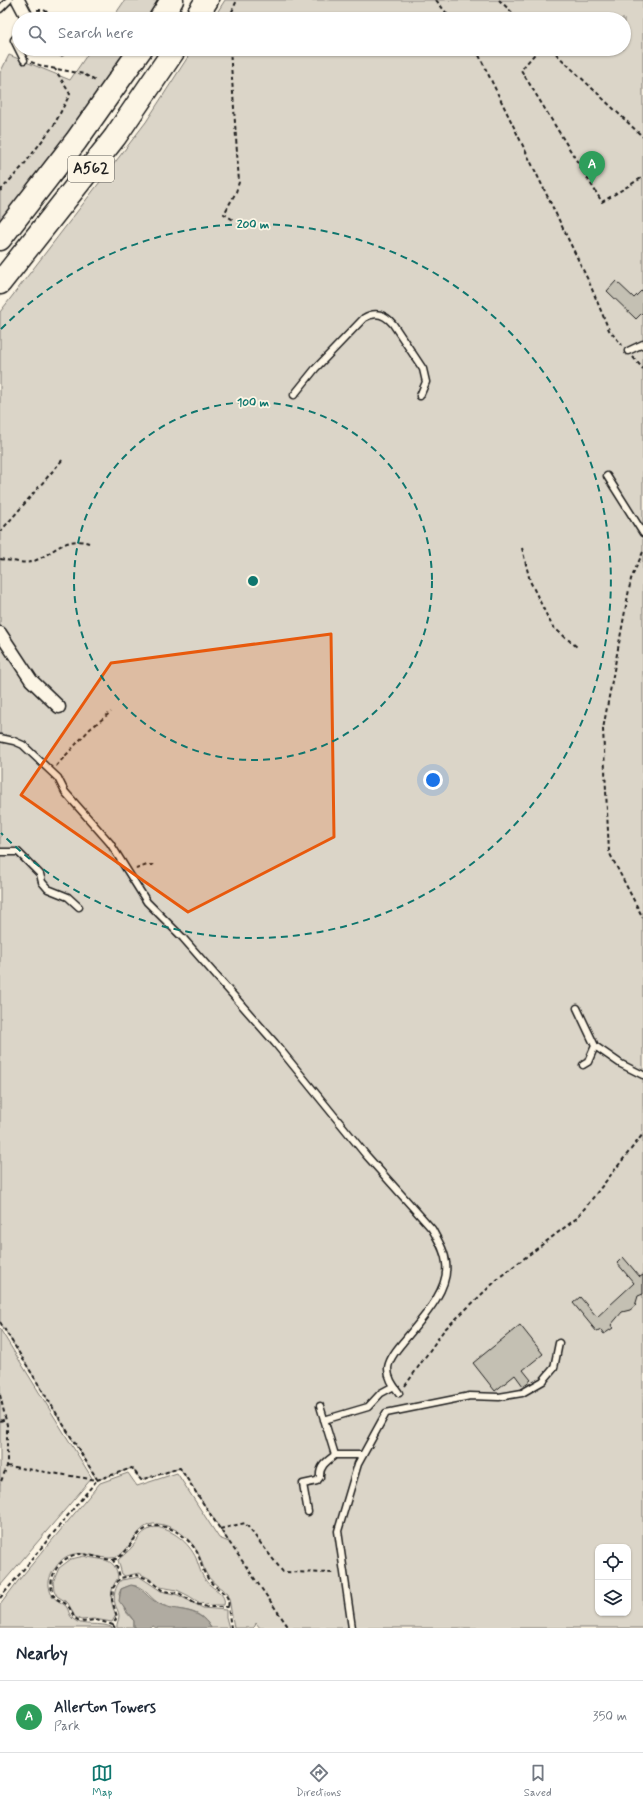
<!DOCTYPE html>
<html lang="en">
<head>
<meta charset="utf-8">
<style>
	body { margin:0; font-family:Mynerve,sans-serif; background:#f2f2f3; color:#1f2937 }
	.controls { position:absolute; right:12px; bottom:12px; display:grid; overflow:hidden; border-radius:8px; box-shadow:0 1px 3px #0004 }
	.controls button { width:36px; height:36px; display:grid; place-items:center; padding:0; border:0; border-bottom:1px solid #e0e1e3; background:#fff; color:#1f2937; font:20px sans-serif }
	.you { position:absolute; left:433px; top:780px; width:14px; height:14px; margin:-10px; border:3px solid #fff; border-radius:50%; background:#1a73e8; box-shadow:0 0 0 6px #1a73e833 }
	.badge { display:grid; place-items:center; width:26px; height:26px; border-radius:50%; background:#0f766e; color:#fff; font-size:13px; font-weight:700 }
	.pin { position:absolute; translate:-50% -33px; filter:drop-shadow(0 1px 2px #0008) }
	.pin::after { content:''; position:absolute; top:21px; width:14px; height:12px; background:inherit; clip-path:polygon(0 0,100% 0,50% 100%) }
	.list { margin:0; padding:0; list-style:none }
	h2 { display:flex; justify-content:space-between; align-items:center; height:52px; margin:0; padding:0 16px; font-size:17px }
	h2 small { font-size:13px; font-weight:400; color:#747a83 }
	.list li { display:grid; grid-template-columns:26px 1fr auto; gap:12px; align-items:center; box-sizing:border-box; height:72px; padding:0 16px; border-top:1px solid #e0e1e3 }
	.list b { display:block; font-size:15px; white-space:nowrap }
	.list p { margin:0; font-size:13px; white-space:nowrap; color:#747a83 }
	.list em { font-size:13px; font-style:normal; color:#747a83 }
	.icon { flex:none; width:22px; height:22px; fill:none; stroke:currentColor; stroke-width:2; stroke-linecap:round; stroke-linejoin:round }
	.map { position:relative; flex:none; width:643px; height:1628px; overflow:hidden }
	.search { position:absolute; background:#fff; box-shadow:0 1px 3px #0004; left:12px; right:12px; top:12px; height:44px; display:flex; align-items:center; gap:10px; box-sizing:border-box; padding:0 14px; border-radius:22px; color:#747a83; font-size:15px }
	.sheet { height:124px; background:#fff }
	nav { display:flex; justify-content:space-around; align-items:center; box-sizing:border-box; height:56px; border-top:1px solid #e0e1e3; background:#fff; font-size:11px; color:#747a83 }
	nav a { display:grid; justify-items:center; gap:2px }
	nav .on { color:#0f766e }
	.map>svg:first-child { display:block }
</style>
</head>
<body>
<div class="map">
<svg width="643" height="1628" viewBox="0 0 643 1628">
	<rect width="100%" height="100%" fill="#fcf5e5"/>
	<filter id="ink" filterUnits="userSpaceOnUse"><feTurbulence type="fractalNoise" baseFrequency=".025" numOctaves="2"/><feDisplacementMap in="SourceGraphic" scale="8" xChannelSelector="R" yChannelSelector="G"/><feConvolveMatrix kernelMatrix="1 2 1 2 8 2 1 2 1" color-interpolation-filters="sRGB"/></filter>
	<g filter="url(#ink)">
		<path fill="#dbd5c8" stroke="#7c7872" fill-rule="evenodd" d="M125,0H163L150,19H112Z
			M225,0H643V1628H260L256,1623L255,1626L253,1628H234L228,1593C221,1589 212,1582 207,1575C203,1569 202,1560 198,1553C192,1541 180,1530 167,1526C139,1516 136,1543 120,1555C103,1567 74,1538 56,1567C52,1572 48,1579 49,1586C51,1600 57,1599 66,1606C69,1610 69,1616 73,1619C82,1628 101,1621 113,1628H0V1605L18,1581L100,1483L128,1473L137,1486L177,1473L219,1538L229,1542L180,1468L141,1480L132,1468L97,1480L0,1322V312L146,122L193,49H624V19H213ZM598,1547H628V1613H598Z
			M91,49H129L77,124L0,224V73L9,55L70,80Z
			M0,1329L92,1478L0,1586Z
			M155,1527C173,1529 189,1543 196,1558C199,1566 201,1575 206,1581C212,1589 227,1593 224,1605H211L200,1603L189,1596L177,1590L160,1587L150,1579L139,1573L125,1576L122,1574L118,1560C122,1556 128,1552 132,1547C141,1536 140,1532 155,1527Z
			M84,1556C101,1561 116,1556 118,1578C109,1590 110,1602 116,1615L112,1622L94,1619L81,1620L75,1617L68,1603L57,1596L54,1590L53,1582L59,1568L71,1559Z
			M140,1577L161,1591L178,1595L203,1608L226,1610V1617L229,1628H211C197,1604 179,1614 160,1604C152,1600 145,1588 136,1586C131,1584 126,1587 121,1589L119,1594L125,1611L134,1621V1628H117C116,1623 119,1621 119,1616C119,1611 116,1608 115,1604C113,1595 115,1587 121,1580Z"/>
		<path fill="#b0aba1" stroke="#75726c" d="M131,1585C142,1587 147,1597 156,1602C175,1614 197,1604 211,1628H156L153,1626L151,1628H134V1621L119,1601L121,1589Z"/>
		<path fill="#c4c0b3" stroke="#1c1c1c" d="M616,281L634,298L643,289V312L636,319L607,291Z
			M623,1257L640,1277L643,1275V1294L638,1296L635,1306L630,1310L622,1312L611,1325L613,1328L604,1334L601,1330L597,1332L573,1303L580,1297L597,1317L634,1283L617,1263Z
			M520,1325L543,1354L523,1370L531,1380L523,1386L515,1375L495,1391L473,1363Z"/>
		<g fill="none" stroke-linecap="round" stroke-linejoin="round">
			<defs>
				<path id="lane" d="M0,9L9,0
					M19,34L14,40L24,60
					M58,49L61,52
					M628,351L643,344
					M294,395L315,369L364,318C375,311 385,314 393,324L423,369L426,382L420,396
					M607,476L643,533
					M0,738L14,741L23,745L58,778L65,792L110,843L147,902L183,938L275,1043L366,1155L432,1229C438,1240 445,1251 446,1263C450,1291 419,1322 403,1342C397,1349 388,1360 388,1369C388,1379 394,1386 399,1393
					M0,852H18L40,874L42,882L48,889L68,897L79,907
					M577,1008L595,1046L621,1064L643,1075
					M583,1065L588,1062L595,1046
					M320,1406L335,1455H363
					M324,1420L368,1407L381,1393L394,1386
					M308,1512L303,1484L317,1481L320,1477C319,1466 327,1461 335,1455
					M352,1628L338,1531L358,1464L386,1413L470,1396L499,1397L522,1393L543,1381L554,1368L559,1343"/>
				<path id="street" d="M18,0L28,19
					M0,633L31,680L59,707"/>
				<path id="highway" d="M160,19L172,0
					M195,19L207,0
					M0,239L76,141L141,49
					M0,283L115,137L175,49"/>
			</defs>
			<use href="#lane" stroke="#1c1c1c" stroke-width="9"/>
			<use href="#street" stroke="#1c1c1c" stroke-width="15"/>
			<use href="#highway" stroke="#1c1c1c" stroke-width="25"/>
			<path stroke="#1c1c1c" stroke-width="2" stroke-dasharray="4 3" stroke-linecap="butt" d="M436,0L451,19
				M499,0L519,19
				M37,10H44L57,19
				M218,14L226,19
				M231,19V14L237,0
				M230,49L239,182L236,192L224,214L235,221
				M476,49L589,282L609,330L622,345
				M539,49L521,70L602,202L643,177
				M551,49L643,137
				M31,62L45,67L84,74L97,82
				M0,191L23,166L54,125L70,94L55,69
				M633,357L643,369
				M0,532L64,458
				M522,548L530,581L548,618L553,627L577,647
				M643,552L631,579L603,729L609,852L643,918
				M0,559C7,560 25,564 31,562C52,556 63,535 89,543
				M56,766L90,729L111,712
				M136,869L147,865H155
				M0,1322L97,1479
				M405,1386L444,1330L501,1276L577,1218L643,1134
				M0,1395L7,1425V1466L0,1484
				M0,1421L6,1419
				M7,1466L97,1480L132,1468L141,1480L180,1468L220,1529L289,1628
				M220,1529L245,1523L283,1572L335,1573
				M113,1560C126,1556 129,1544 138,1535C157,1514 188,1534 198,1554C201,1562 202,1570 207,1577C213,1589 232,1592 228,1607
				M0,1598L97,1480
				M113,1625C107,1623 101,1621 95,1620C90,1620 84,1623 80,1621C71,1618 73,1610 67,1605C62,1600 56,1601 53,1594C46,1577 61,1555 80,1554C90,1554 102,1559 113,1560L118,1569L120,1578
				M115,1628L113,1625L117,1617L112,1600L113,1588L120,1578L137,1575L148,1579L163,1591L179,1593L194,1603L207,1607H228L231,1628"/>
			<use href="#lane" stroke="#fcf5e5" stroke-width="6"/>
			<use href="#street" stroke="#fcf5e5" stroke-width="12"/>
			<use href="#highway" stroke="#fcf5e5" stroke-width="22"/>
		</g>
	</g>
	<path fill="#e8590c" fill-opacity="0.2" stroke="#e8590c" stroke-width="3" stroke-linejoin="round" d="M331,634L334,837L188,912L21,795L111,663Z"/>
	<g fill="none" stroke="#0f766e" stroke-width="2" stroke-dasharray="7 5">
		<circle cx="253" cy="581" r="179"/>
		<path d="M1 329A357 357 0 1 1 1 833"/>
	</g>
	<g text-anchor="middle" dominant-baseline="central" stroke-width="3.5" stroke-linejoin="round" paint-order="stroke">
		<rect fill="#fcf5e5" stroke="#5f5d58" stroke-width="1" x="68" y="156" width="46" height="26" rx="3"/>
		<g font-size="15" font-weight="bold" fill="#1c1c1c">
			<text x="91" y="169">A562</text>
		</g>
	</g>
	<circle cx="253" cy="581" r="6" fill="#0f766e" stroke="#fcf5e5" stroke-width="2"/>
	<g font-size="12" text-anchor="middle" font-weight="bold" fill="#0f766e" stroke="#fcf5e5" stroke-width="3.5" stroke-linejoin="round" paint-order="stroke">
		<text x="253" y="228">200 m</text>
		<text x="253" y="406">100 m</text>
	</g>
</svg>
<div class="controls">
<button><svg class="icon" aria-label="locate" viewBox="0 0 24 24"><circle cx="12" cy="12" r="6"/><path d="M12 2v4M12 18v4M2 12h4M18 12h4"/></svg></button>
<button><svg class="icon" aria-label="layers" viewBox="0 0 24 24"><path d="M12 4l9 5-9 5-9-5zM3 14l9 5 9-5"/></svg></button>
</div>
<div class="you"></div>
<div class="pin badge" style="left:592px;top:184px;background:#2e9e5b">A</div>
<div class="search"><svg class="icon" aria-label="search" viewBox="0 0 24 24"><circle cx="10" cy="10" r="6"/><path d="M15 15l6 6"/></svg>Search here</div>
</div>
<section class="sheet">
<h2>Nearby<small></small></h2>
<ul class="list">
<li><span class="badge" style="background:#2e9e5b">A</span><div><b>Allerton Towers</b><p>Park</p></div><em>350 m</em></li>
</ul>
</section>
<nav>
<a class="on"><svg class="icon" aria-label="map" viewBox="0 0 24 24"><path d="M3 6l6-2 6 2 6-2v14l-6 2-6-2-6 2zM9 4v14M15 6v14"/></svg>Map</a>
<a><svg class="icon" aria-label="directions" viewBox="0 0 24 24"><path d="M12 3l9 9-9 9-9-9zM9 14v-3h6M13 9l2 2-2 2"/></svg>Directions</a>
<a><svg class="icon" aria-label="saved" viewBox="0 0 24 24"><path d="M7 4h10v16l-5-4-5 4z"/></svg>Saved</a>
</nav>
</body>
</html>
